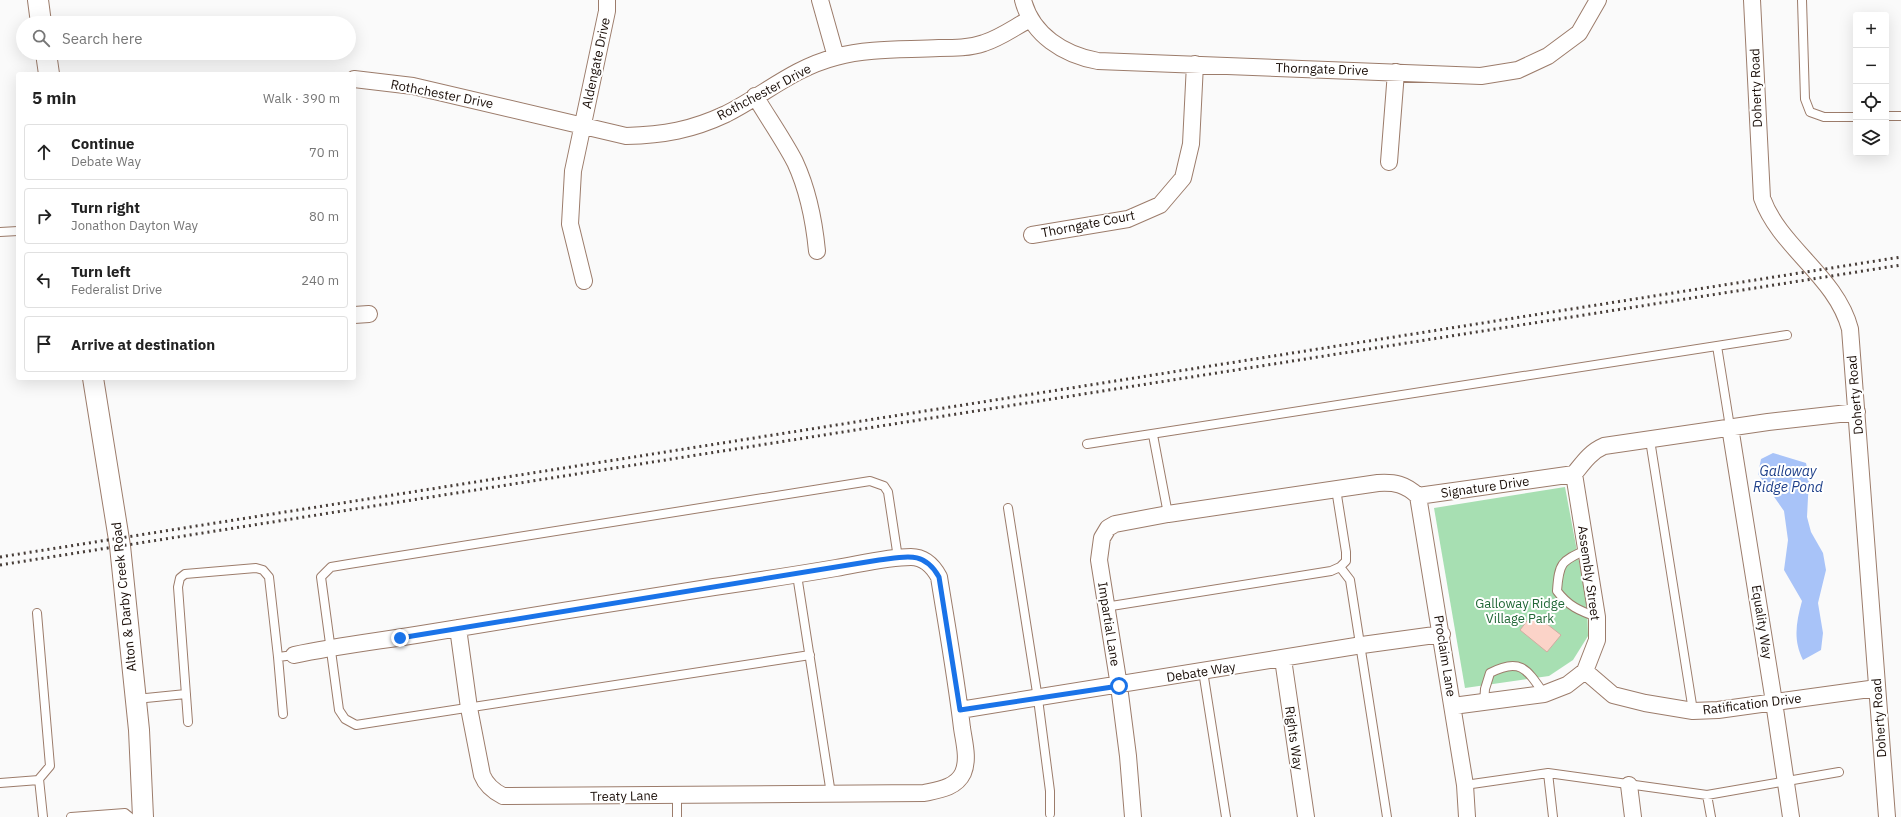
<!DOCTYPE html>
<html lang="en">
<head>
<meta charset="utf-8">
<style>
	body { margin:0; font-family:"IBM Plex Sans",sans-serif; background:#f2f2f2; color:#222 }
	.controls { position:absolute; right:12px; top:12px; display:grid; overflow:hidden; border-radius:4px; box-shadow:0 4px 16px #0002 }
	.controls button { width:36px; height:36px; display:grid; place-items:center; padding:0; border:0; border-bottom:1px solid #e0e0e0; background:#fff; color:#222; font:20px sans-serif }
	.stop { position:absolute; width:12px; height:12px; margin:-9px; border:3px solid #1a73e8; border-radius:50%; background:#fff }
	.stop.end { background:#1a73e8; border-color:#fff; box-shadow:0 1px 4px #0008 }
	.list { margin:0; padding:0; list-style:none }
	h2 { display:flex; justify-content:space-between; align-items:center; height:52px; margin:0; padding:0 16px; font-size:17px }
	h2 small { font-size:13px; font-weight:400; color:#767676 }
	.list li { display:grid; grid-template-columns:26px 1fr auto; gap:12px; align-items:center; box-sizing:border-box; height:56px; margin:0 8px 8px; padding:0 8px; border:1px solid #e0e0e0; border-radius:4px }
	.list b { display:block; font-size:15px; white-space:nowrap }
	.list p { margin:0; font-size:13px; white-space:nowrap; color:#767676 }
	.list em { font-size:13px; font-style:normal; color:#767676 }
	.icon { flex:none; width:22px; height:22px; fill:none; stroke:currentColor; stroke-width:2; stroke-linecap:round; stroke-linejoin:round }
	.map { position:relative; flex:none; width:1901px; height:817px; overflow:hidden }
	.search { position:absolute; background:#fff; box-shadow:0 4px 16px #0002; left:16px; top:16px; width:340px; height:44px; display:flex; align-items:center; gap:10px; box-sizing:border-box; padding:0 14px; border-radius:22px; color:#767676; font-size:15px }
	.panel { position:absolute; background:#fff; box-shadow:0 4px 16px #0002; left:16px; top:72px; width:340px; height:308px; border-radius:4px }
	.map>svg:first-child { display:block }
</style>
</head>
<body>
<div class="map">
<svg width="1901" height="817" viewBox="0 0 1901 817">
	<rect width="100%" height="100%" fill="#fafafa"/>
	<path fill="#a7dfb2" d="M1565,487L1587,604L1588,636L1573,660L1549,676L1465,688L1434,508Z"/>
	<path fill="#a8c3f8" d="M1773,453L1806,463L1809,478L1807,517L1811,532L1823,553L1826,570L1818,603L1823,633L1821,650L1803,660C1793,640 1796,623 1802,601L1784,570L1788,540L1784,511L1758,474L1761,459Z"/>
	<path fill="#fbd3c8" stroke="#d1aba1" d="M1533,613L1561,635L1547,652L1520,630Z"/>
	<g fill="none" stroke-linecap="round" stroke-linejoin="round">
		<defs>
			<path id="service" d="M1802,0L1805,99L1810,112L1824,117H1856
				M1886,116H1901
				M0,232L18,231
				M1717,346L1730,427
				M1153,435L1168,514
				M1650,440L1693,711
				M1087,444L1787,335
				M1008,508L1038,699L1050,791V814
				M1586,550C1561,561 1559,563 1557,591C1568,606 1580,611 1597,617
				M1340,567L1350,580L1387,817
				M797,575L831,794
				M1105,607L1331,571L1340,567L1346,561V552L1336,489
				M37,613L50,766L39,779L43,817
				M810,655L356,725L345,719L339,710L321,577L331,567L349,564L870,481L884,486L888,492L898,558
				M278,657L283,714
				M1203,671L1226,817
				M136,699L186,694
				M1484,703L1485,689L1490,673C1520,657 1527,669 1544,694
				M188,722L178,587L180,578L185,574L256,568L263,570L269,577L278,657L294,655
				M1548,773L1553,817
				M0,783L39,780
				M1465,785L1548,773L1707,795L1839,772
				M1707,795L1711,817
				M71,817L125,813L130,817
				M677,817V795"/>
			<path id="minor" d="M820,0L836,57
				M1023,0C1032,35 1064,55 1098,61L1481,76L1518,70L1548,56L1579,33L1598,0
				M1752,0L1762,198C1780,248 1836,276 1850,329L1887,817
				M354,79L413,86L626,136C664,135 692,130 726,114C764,95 793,68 836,57C869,48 905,50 939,48C954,48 970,48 984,43C1000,38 1015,27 1030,19
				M755,96C768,118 783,139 795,162C808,190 814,220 817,251
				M1389,162L1396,72
				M1032,235L1128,219L1160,205L1183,178L1191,144L1195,64
				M584,281L570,224L573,171L607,11V0
				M354,315L369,314
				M1730,427L1774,702L1791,817
				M1574,474L1597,617V640L1585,671
				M1418,496L1465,785L1467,817
				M294,655C336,646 379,641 422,634C519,618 617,602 714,587C755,581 795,575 836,568C860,564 887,557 911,557C925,557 933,566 939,577C947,627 956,677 962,728C964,742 969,759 963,773C956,788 938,790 924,793L503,796C493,791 486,785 482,775L469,708L458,628
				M1283,659L1306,817
				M1453,706L1544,694L1567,685L1585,671L1613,695L1645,703L1693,711L1718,710L1877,688
				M960,710L1362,645L1442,634
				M1629,785L1633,817
				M1133,817L1128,756L1119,686L1099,560L1102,538L1108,528L1115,524L1168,514L1378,483C1395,482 1405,484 1418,496L1574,474C1583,463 1590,452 1604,446L1768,422L1857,412"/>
			<path id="tertiary" d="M38,0L41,23
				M46,53L49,74
				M93,378L120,546L139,730L143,817"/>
		</defs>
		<use href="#service" stroke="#9c7c6b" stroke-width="10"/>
		<use href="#minor" stroke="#9c7c6b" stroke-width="18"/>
		<use href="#tertiary" stroke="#9c7c6b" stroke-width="22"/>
		<use href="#service" stroke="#fff" stroke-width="8"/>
		<use href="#minor" stroke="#fff" stroke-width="16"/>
		<use href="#tertiary" stroke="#fff" stroke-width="20"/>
		<path stroke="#473d38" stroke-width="3" stroke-dasharray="2 4" stroke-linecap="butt" d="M0,557L1901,257
			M0,565L1901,265"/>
	</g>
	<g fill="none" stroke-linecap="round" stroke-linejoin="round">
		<path stroke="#1a73e8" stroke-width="5" d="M400,638L879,560C905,557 924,550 939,577L960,710L1119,686"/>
	</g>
	<g text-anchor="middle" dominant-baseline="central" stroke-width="4" stroke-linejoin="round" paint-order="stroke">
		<g font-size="13" fill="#1a0e08" stroke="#fff">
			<text transform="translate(596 63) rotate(-78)">Aldengate Drive</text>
			<text transform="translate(1322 69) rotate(2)">Thorngate Drive</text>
			<text transform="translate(1756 88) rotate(-92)">Doherty Road</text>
			<text transform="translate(764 92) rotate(-28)">Rothchester Drive</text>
			<text transform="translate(442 94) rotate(11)">Rothchester Drive</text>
			<text transform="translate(1088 224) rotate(-11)">Thorngate Court</text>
			<text transform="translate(1855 395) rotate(-95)">Doherty Road</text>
			<text transform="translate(1485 487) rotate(-8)">Signature Drive</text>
			<text transform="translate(1589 573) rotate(82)">Assembly Street</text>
			<text transform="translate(124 597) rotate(-96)">Alton &amp; Darby Creek Road</text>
			<text transform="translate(1762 622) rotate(81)">Equality Way</text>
			<text transform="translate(1109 624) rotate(81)">Impartial Lane</text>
			<text transform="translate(1445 656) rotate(81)">Proclaim Lane</text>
			<text transform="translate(1201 672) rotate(-9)">Debate Way</text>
			<text transform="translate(1752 704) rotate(-7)">Ratification Drive</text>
			<text transform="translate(1879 718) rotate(-94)">Doherty Road</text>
			<text transform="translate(1294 738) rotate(82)">Rights Way</text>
			<text transform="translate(624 796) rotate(-1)">Treaty Lane</text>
		</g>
		<g font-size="13" fill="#226837" stroke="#fff">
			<text x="1520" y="603">Galloway Ridge<tspan x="1520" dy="15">Village Park</tspan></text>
		</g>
		<g font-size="14" font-style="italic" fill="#1f408a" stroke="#fff">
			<text x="1788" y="471">Galloway<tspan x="1788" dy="16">Ridge Pond</tspan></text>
		</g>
	</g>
</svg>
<div class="controls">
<button>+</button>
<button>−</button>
<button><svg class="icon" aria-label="locate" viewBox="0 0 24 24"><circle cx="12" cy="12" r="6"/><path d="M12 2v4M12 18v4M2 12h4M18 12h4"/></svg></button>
<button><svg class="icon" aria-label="layers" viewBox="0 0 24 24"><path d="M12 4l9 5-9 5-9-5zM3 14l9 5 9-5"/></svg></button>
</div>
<div class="stop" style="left:1119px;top:686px"></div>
<div class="stop end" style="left:400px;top:638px"></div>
<div class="search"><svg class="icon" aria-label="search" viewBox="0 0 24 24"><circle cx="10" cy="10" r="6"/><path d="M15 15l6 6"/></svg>Search here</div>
<section class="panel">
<h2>5 min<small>Walk · 390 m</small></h2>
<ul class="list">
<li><svg class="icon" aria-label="ahead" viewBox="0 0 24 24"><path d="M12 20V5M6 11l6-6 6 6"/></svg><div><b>Continue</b><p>Debate Way</p></div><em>70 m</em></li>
<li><svg class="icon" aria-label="right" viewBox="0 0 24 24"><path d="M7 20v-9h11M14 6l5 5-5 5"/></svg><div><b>Turn right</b><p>Jonathon Dayton Way</p></div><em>80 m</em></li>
<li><svg class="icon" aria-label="left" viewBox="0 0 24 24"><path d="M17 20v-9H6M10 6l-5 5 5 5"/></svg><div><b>Turn left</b><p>Federalist Drive</p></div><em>240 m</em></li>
<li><svg class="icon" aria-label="arrive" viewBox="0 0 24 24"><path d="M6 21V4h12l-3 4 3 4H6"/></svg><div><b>Arrive at destination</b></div></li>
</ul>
</section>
</div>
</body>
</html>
